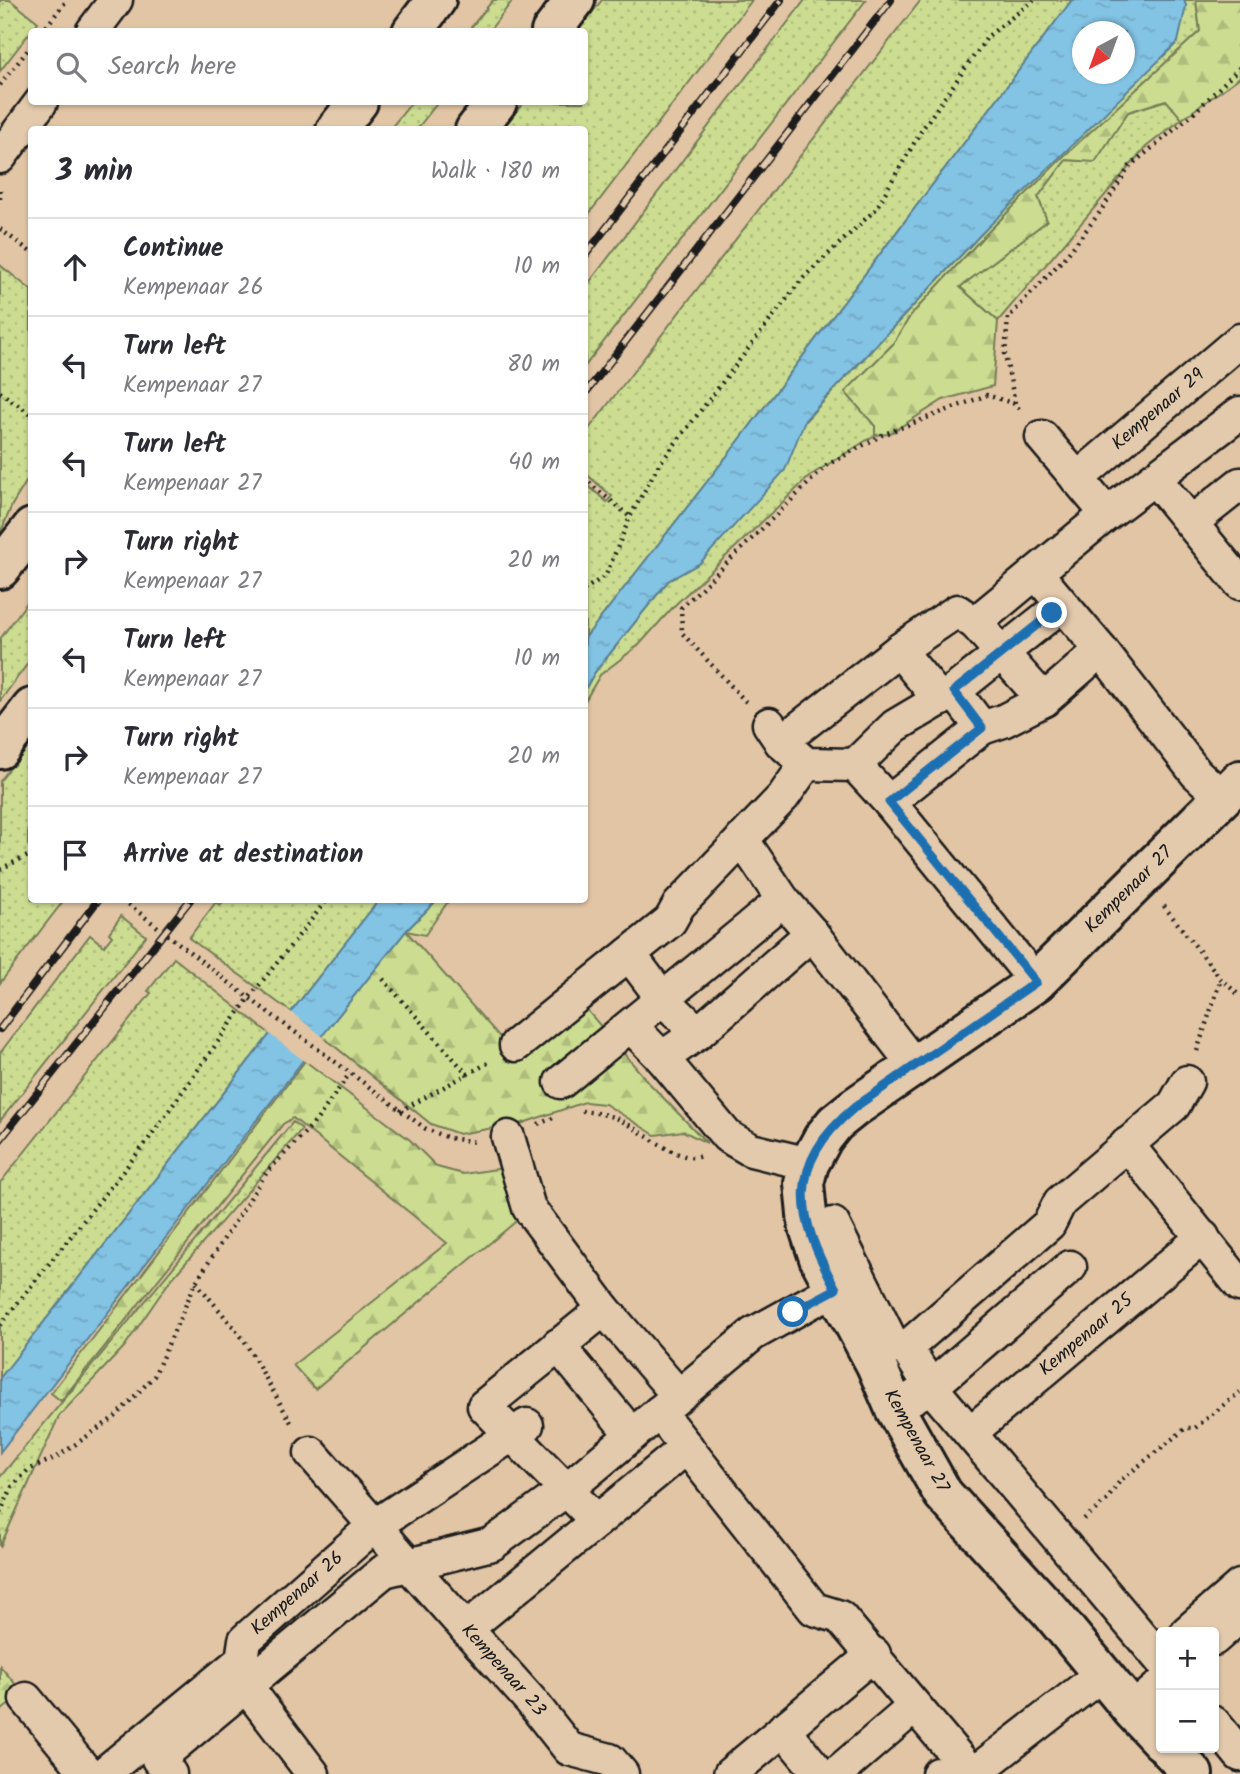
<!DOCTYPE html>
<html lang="en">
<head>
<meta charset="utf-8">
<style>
	body { margin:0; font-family:Kalam,sans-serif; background:#f7f7f7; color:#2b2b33 }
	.controls { position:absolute; right:21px; bottom:21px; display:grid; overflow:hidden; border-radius:7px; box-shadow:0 2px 5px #0004 }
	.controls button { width:63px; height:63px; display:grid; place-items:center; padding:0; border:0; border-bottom:2px solid #e1e1e2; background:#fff; color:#2b2b33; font:35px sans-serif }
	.compass { position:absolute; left:1072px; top:21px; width:63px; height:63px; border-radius:50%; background:#fff; box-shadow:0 2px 5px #0004; rotate:221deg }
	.stop { position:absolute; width:21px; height:21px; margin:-16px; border:5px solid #1f6fb2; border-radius:50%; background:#fff }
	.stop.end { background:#1f6fb2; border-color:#fff; box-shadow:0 2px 7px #0008 }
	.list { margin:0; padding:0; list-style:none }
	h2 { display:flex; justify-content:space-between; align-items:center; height:91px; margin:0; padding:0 28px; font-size:30px }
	h2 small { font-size:23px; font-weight:400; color:#7c7c81 }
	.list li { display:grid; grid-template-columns:46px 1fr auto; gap:21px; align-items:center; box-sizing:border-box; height:98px; padding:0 28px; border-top:2px solid #e1e1e2 }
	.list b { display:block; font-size:26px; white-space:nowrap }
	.list p { margin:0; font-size:23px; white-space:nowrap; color:#7c7c81 }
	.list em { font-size:23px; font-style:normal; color:#7c7c81 }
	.icon { flex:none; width:38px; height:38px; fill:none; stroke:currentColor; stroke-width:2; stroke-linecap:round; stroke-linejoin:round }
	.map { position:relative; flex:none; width:1240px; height:1774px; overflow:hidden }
	.search { position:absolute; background:#fff; box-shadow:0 2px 5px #0004; left:28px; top:28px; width:560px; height:77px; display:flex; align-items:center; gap:18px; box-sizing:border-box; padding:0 24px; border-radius:7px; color:#7c7c81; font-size:26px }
	.panel { position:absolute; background:#fff; box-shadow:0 2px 5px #0004; left:28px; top:126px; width:560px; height:777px; border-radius:7px }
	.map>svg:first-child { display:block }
</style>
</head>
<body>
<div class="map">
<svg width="1240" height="1774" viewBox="0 0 1240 1774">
	<defs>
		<pattern id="grass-dots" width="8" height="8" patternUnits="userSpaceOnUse" patternTransform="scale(1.75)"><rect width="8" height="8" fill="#ccdd91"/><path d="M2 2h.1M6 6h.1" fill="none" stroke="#afbd7c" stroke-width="1.8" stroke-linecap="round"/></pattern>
		<pattern id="forest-firs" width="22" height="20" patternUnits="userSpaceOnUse" patternTransform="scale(1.75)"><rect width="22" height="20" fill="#ccdd91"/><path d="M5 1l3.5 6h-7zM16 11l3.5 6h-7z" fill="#afbd7c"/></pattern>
		<pattern id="water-ripples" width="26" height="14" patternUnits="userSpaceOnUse" patternTransform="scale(1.75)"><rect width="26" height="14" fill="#83c3e4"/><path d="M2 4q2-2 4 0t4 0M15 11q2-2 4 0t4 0" fill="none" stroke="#71a7c3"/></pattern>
	</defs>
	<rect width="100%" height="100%" fill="#e2c5a5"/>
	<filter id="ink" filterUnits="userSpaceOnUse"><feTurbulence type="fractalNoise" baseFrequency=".0143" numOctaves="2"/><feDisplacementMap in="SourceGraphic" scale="14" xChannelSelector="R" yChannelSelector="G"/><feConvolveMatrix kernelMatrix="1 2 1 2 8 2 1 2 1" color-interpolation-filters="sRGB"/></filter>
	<g filter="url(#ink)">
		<path fill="url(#grass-dots)" stroke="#747c56" stroke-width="2" d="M0,0H10L38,22L0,71Z
			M493,0H513L489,31H468Z
			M602,0H752L585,219L584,130L502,129L524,102H584V32L578,31Z
			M805,0H866L585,366V288Z
			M921,0H1072L738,442L585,638V483L607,502L612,496L585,473V434Z
			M1184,0H1196L1200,31L984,236L911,315L893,344L846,392L876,426L875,435L811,475L675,605L639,645L600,675L585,701V689L595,672L668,581L700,563L801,430L805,421L982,233L1186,6Z
			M1167,100L1182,119L1146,147L998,321L960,287L1047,221L1038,197L1066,160L1095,161L1128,112Z
			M412,102H438L417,129H390Z
			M0,265L31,290V474L12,505L0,534Z
			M31,597V659L0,701V639Z
			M31,741L32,822L28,828V845L31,848L32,900H64L0,983V781Z
			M224,900H379L291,1012L189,938L216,902L220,905Z
			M437,900H449L425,935L406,931Z
			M121,916L146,936L0,1121V1053L90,935L104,946L112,936L109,933Z
			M174,958L270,1034L0,1378V1183L151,993L148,991Z
			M293,1122L302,1129L169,1282L124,1347L59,1416L0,1547V1477Z"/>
		<path fill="url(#forest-firs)" stroke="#747c56" stroke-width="2" d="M1196,0H1240V77L1182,119L1166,100L1128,112L1095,162L1066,160L1038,197L1047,221L960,287L998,321L993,386L943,400L889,434L875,435V426L845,392L893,344L911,315L984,236L1064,156L1200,31Z
			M406,931L513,1052L581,1003L649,1083L707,1143L683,1131L655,1135L605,1104L585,1102L523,1123L459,1134L431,1124L322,1036Z
			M305,1061L410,1140L437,1167L463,1174L497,1169L506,1166L538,1203L315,1389L293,1365L447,1243L293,1118L283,1124L61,1401L51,1393Z
			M0,1666L24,1694L0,1711Z"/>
		<path fill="url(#water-ripples)" stroke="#5a8094" stroke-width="2" fill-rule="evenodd" d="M1072,0H1184L1186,6L1178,42L982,233L805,420L785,470L700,563L668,581L595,672L585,689V638L738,442ZM1082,32H1124V74H1082Z
			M379,900H437L406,931L322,1036L0,1452V1378L270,1034L291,1012Z"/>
		<path fill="#e2c5a5" d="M288,1010L325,1038L308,1064L267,1032Z"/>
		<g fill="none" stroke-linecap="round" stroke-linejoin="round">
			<defs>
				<g id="street">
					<path d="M92,32L116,0"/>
					<path d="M0,157L41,102"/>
					<path d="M1042,437L1107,514L1240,413"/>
					<path id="s1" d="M1077,479L1240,340"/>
					<path d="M1155,479L1240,583"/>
					<path d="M1192,522L1240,484"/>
					<path d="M1036,573L1101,650L1196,773L1223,798"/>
					<path d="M975,623L1107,514"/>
					<path d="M899,650L940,700"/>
					<path d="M954,691L982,728L1003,721L1044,700L1101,650"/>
					<path d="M769,724L781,742L806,764L855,765L895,726L954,691L1052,613"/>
					<path d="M781,742L899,650L957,611L975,623L1044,700"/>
					<path d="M855,765L889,802L1036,982"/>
					<path d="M889,802L982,728"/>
					<path d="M742,839L783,900L812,933L914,1065"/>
					<path d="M629,954L663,999L698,1033"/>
					<path d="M631,1026L662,1058L727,1136L751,1150L809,1164"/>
					<path d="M516,1045L670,921L679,905L783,797L806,764"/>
					<path d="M662,1058L698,1033L812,933"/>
					<path d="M561,1082L783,900"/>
					<path d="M508,1137L529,1208L604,1309L678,1395"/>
					<path d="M1127,1144L1240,1285"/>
					<path d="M833,1224L894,1347L906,1348L931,1387L1161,1660"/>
					<path d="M558,1345L632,1435"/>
					<path d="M906,1348L1049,1224L1060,1202L1174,1105L1187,1082"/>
					<path d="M912,1398L931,1387L1070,1267"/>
					<path d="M659,1412L814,1609L840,1617L972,1774"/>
					<path id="s2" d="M970,1433L1203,1237"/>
					<path id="s3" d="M311,1453L408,1564L531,1701L569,1749L610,1760L622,1774"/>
					<path d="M597,1521L484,1406L604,1309"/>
					<path d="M466,1629L687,1447"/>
					<path d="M1187,1632L1240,1586"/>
					<path d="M1214,1639L1240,1616"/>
					<path d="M246,1686L313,1774"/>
					<path d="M26,1699L88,1774"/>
					<path d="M1132,1710L1161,1685"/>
					<path d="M1214,1723L1240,1755"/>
					<path d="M783,1729L820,1774"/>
					<path id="s4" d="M103,1774L242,1660L245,1640L374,1526L527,1425"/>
					<path d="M170,1774L158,1759L384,1571L492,1544L566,1490L753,1334L836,1288"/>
					<path d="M730,1774L874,1654"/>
					<path d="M836,1774L914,1707"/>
					<path d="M938,1774H943"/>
					<path d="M973,1774L1102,1674"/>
				</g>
				<g id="secondary">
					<path d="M412,32L436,0"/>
					<path d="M551,32L575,0"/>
					<path d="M336,130L358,102"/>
					<path d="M475,130L497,102"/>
					<path d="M0,569L32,528"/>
					<path d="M0,749L32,708"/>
					<path id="s5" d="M1161,1741L1132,1710L1051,1612L943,1494L895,1409L876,1365L819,1258L808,1225L804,1183L809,1164L823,1138L835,1123L855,1107L1036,982L1240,780"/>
					<path d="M1168,1748L1193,1774"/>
				</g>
			</defs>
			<use href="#street" stroke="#1c1c1c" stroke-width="37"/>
			<use href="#secondary" stroke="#1c1c1c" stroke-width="44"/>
			<path stroke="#1c1c1c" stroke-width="4.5" stroke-dasharray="2 5" stroke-linecap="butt" d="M42,32L67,0
				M0,85L32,45
				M0,190V202
				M0,229L32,253
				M0,392L32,415
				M1015,403L1005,354L1008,318L1067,255L1100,212L1130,166L1192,115L1240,67
				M584,478L630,517
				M584,590L606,575L630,517L658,466L802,279L875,210L923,128L988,36L1034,0
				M746,702L682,633L681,608L827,465L882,435L987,395L1015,404L1021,411
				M0,869L32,854
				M123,900L249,998L426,1129L449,1138L477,1142
				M1164,906L1221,979L1240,996
				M383,979L468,1075
				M1197,1051L1221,979
				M400,1111L488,1063
				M582,1111C592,1112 605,1114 615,1118C637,1126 679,1165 701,1156
				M538,1124L556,1117
				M196,1282L244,1340L293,1426
				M0,1325L148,1140L249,998L327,900
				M0,1513L12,1487L28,1470L57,1457L115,1417L154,1376L196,1282L267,1172L316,1121L350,1073
				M1084,1519L1106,1501L1120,1481L1186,1428H1195L1240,1392"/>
			<use href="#street" stroke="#e4caac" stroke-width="32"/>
			<use href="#secondary" stroke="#e4caac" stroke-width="38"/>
			<defs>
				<path id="rail" d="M584,257L781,0
					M584,395L891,0
					M0,1029L98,900
					M0,1140L190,900"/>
			</defs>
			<use href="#rail" stroke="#1c1c1c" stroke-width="8"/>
			<use href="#rail" stroke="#e4caac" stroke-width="5" stroke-dasharray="16" stroke-linecap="butt"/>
		</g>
	</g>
	<g fill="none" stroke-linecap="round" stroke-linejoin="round" filter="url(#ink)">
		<path stroke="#1f6fb2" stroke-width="9" d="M793,1312L836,1289C796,1216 785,1165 855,1107L1036,982L889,802L982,728L954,691L1052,613"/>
	</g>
	<g text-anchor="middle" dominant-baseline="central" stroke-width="5" stroke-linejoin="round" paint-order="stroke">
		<g font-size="19" fill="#1c1c1c" stroke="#e4caac">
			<text stroke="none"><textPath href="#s1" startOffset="107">Kempenaar 29</textPath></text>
			<text stroke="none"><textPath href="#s5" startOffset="1118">Kempenaar 27</textPath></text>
			<text stroke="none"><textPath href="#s2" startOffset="152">Kempenaar 25</textPath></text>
			<text transform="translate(916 1441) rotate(61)">Kempenaar 27</text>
			<text stroke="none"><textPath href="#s4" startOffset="270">Kempenaar 26</textPath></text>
			<text stroke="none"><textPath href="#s3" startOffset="290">Kempenaar 23</textPath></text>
		</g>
	</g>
</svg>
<div class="controls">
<button>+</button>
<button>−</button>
</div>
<svg class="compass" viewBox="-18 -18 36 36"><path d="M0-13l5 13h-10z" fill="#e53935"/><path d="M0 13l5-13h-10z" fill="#7c7c81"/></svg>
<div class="stop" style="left:793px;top:1312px"></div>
<div class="stop end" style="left:1052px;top:613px"></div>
<div class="search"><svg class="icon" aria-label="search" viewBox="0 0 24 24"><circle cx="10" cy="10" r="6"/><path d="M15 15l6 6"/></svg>Search here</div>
<section class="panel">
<h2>3 min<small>Walk · 180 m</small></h2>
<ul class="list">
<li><svg class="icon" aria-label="ahead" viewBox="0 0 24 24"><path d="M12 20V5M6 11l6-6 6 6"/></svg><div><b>Continue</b><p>Kempenaar 26</p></div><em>10 m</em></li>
<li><svg class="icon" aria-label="left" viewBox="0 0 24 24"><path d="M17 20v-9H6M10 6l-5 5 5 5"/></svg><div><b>Turn left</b><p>Kempenaar 27</p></div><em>80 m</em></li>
<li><svg class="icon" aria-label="left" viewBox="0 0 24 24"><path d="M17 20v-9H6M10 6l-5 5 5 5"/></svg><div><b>Turn left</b><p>Kempenaar 27</p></div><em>40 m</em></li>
<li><svg class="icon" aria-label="right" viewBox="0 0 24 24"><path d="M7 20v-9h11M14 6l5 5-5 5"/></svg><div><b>Turn right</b><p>Kempenaar 27</p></div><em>20 m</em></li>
<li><svg class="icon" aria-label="left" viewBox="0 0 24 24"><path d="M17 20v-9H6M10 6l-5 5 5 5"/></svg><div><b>Turn left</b><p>Kempenaar 27</p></div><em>10 m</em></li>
<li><svg class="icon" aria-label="right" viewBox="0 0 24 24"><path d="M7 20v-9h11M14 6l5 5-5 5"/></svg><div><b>Turn right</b><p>Kempenaar 27</p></div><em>20 m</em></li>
<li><svg class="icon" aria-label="arrive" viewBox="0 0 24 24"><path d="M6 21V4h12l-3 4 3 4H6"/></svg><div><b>Arrive at destination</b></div></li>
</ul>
</section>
</div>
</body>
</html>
